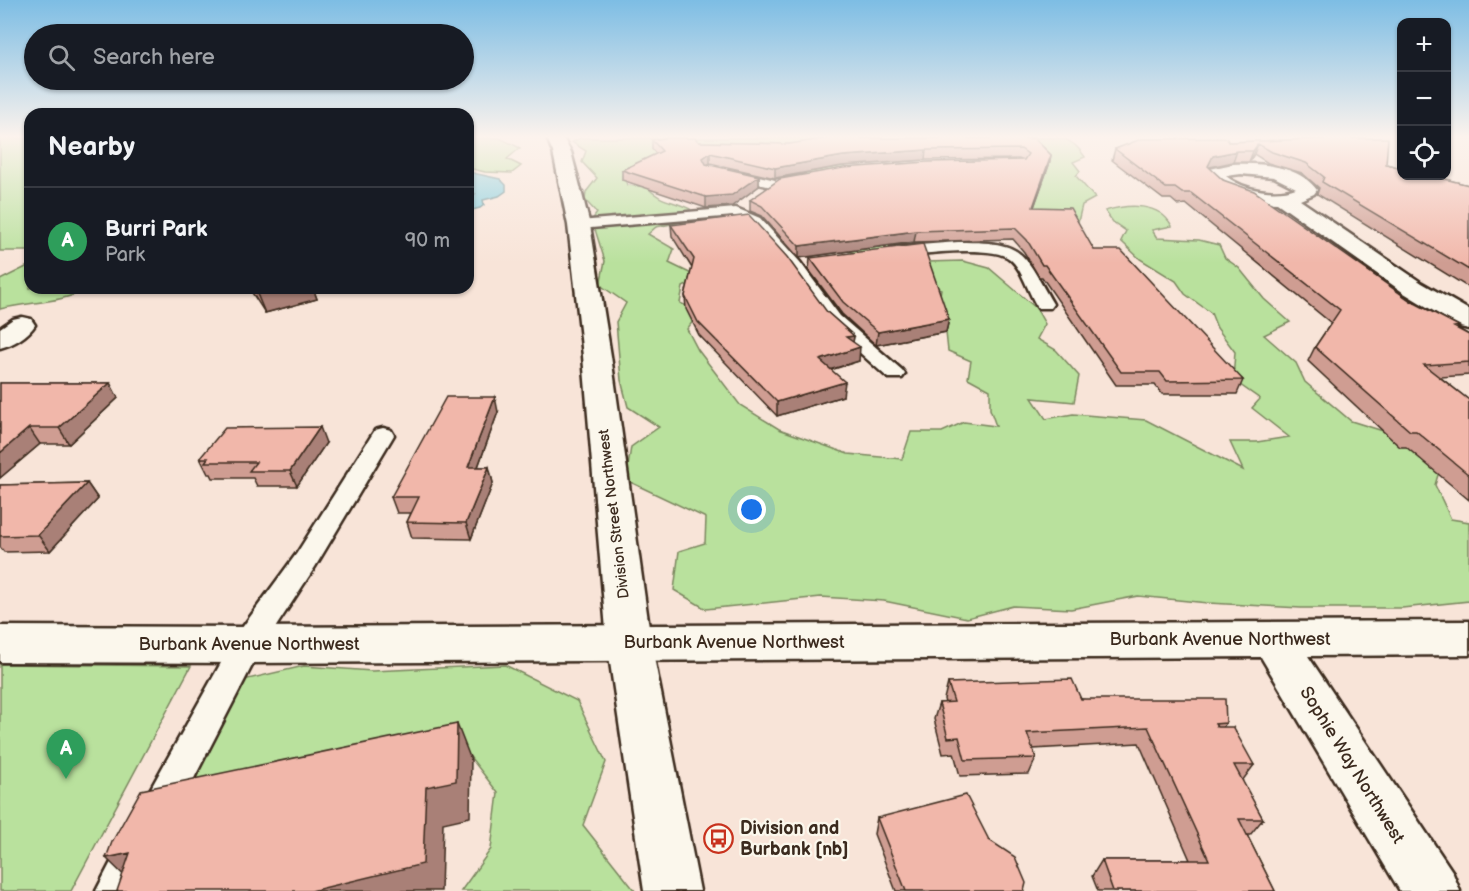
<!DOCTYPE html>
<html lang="en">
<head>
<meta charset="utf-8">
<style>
	body { margin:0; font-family:"Balsamiq Sans",sans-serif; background:#20242c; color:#f1f3f6 }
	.controls { position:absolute; right:18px; top:18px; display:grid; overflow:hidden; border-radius:12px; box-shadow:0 2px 4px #0004 }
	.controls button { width:54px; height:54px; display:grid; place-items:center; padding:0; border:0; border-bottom:2px solid #363941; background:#171b24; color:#f1f3f6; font:30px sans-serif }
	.you { position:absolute; left:752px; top:510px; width:21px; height:21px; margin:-15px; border:4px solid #fff; border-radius:50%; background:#1a73e8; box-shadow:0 0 0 9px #1a73e833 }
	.badge { display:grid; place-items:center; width:39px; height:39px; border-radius:50%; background:#c8321e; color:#fff; font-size:20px; font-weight:700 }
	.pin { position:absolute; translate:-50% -50px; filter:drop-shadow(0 2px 3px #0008) }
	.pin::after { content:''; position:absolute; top:32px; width:21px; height:18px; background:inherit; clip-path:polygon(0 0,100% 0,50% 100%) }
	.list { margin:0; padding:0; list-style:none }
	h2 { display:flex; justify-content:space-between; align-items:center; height:78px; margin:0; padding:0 24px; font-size:26px }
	h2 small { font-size:20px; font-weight:400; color:#9ea1a6 }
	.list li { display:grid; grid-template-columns:39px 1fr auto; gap:18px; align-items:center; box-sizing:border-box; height:108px; padding:0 24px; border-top:2px solid #363941 }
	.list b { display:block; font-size:22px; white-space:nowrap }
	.list p { margin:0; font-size:20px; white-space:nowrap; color:#9ea1a6 }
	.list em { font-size:20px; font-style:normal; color:#9ea1a6 }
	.icon { flex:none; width:33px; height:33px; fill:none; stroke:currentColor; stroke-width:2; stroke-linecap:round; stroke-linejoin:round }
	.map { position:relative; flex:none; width:1469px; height:891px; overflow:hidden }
	.search { position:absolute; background:#171b24; box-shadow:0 2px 4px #0004; left:24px; top:24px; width:450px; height:66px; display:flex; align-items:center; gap:15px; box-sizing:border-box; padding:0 21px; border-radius:33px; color:#9ea1a6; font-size:22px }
	.panel { position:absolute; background:#171b24; box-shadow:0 2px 4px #0004; left:24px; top:108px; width:450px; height:186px; border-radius:18px }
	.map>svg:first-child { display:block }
</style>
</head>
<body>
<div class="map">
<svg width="1469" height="891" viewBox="0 0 1469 891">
	<rect width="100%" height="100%" fill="#f8e4d8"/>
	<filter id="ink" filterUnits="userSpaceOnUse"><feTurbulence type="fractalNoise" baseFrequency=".0167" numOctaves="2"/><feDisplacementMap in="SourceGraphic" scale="12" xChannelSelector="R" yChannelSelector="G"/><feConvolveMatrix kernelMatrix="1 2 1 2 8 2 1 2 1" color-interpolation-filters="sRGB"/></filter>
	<g filter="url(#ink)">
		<path fill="#b9e19d" stroke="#7a865e" stroke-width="1.5" d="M0,138H30V256L29,251H0Z
			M468,138H500L520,148L507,159L521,166L512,173L485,172L468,168Z
			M580,138H824L836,141L845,163V169L817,178L796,172L665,148L624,176L627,185L647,187C660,202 673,200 690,209L693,220L656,227L648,234L674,249L669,263L700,278L683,287L680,303L700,312L687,329L698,350L740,405L779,429L848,454L902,459L911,432H942L964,422L996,426L990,409V390L968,378L971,361L948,351L944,314L938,306L941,289L909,278L879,259L838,249L900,244L926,262L963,261L989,268L1036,308L1045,324L1037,339L1056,350L1079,376L1074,402L1032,398L1046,419L1073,414L1146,420L1243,470L1230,442H1257L1289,437L1252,408L1260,399L1233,380L1235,352L1217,328L1211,313L1185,294L1176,281L1140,259L1121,241L1126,231L1113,222L1105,211C1128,204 1159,202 1172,226L1152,230L1157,238L1199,240L1219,245L1225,258L1239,268L1264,299L1290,322L1264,335L1296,363L1305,382L1351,421L1412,440L1441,465L1435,485L1451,519L1469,522V601L1402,608H1301L1208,603L1138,596L1071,609L1013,606L967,618L884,601L821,597L706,609L674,590L679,551L705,543L706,518L626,480L631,447L659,427L628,407L621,380L616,322L626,303L600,285L605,261L592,220L597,213L585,200L586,192L597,178L582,162L586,151L572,142Z
			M1034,138C1058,138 1070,134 1085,157L1073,162L1080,171L1076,176L1095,198L1082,205L1078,222L1048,221L972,175L1032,169Z
			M30,265V288H88C62,304 29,301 0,309V280Z
			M0,664L191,666L71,891H0Z
			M505,665L577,701L606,762L583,825L635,891H461L491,849L498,793L461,745L189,799L209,688L304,666L372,671Z"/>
		<path fill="#7ecbdd" stroke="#638b91" stroke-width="1.5" d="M468,172L500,179L506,185V191L499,196L483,200L484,205L480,208L468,211V197L475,194L468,192Z"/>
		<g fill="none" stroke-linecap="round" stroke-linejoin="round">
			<defs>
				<path id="lane" d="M730,169L775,180L804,175L810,179L809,182L775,188L726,176L724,173Z
					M736,208L760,218L800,262L840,316L902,370L905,374L902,378H888L828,324L788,268L750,224L734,216L579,229L572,225L579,221Z
					M958,242C1024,242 1022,250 1053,304L1050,308H1038C1028,293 1023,270 1010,259C992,244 918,254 894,257L886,252L894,247Z
					M383,428L391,430L394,435L315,567L258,654L172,821L159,826L146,821L141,809L146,797L236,636L297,553L375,430Z
					M135,835L148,841L154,854L136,891H96L122,841Z"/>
				<path id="street" d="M1233,164C1262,163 1299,165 1317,190L1314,194L1300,200L1422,283L1469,310V329L1460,327L1404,293L1277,203C1254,202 1220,197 1206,177L1210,169ZM1241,174L1274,177L1296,188C1276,196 1243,190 1226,176Z
					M22,317L31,319L35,325C28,336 13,345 0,348V328L13,319Z
					M1469,621V655L1308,656L1452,871L1460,891H1400L1261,657L247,663L0,662V626L247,627Z"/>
				<path id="secondary" d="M547,138H563L571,152L590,225L611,356L651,642L700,891H644L607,642L583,356L568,225L553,152Z"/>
			</defs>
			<use href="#lane" stroke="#3b2a1e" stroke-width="5"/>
			<use href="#street" stroke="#3b2a1e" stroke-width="5"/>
			<use href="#secondary" stroke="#3b2a1e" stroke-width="5"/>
			<use href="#lane" fill="#fbf7ec" fill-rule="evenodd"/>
			<use href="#street" fill="#fbf7ec" fill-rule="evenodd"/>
			<use href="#secondary" fill="#fbf7ec" fill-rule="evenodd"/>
		</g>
		<path fill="#cf9d92" stroke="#3b2a1e" stroke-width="1.5" d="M1034,138L1051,155L1049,165L1034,207L1094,250L1243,380L1237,394H1162L1155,385H1116L1042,277H1039L1024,252L1013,239L914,242L799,258L762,216L750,211V200L1021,160L1019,159L925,160L842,166L775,178L710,163L708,165L759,176V186L732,206L706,208L622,180V170L656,154L652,149V140L699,142L789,144Z
			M1341,138L1386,164L1469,185V288L1317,194L1319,188L1302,173L1268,163L1254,154L1249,162H1233L1210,167L1209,168L1223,180L1411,301L1459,326L1457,328L1469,335V375L1440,377L1469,400V500L1406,447H1400L1308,361L1315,347L1331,323L1186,204L1178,205L1171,199H1163L1112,160L1115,149L1228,142Z
			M671,225L827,312L854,336L853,342L859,361L831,370L843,396L777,416L699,335L686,309L685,296L692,268L672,236Z
			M810,258L949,319L946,332L876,345L842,314L809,270Z
			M249,288H313L317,299L265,313Z
			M0,383H110L118,398L69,444H40L0,478Z
			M498,412L478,467H489L493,483L471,539L412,538L407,522L411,513H397L391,497Z
			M326,443L297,486H257L253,478H213L211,474H208L200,458Z
			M87,483L98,499L50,551L4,552L0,547V485Z
			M948,683L1081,699L1226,723L1223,727L1254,765L1242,781L1263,819L1250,835H1247L1275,891H1098L1092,876L1102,860H1190L1139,743L1033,749L1036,758L1029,774L960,776L954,753L943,754L934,719L939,703H945L944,699Z
			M877,818L989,840L1024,891H896L874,834Z"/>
		<path fill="#a98077" stroke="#3b2a1e" stroke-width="1.5" d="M1258,144L1254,154L1249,162L1253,151Z
			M926,150L925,160L842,166L775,178V168L843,156Z
			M1237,151L1233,162L1210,167L1204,177L1208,166L1213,156Z
			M710,153V163L703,168V158Z
			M1051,155L1049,165L1030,218L1033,207Z
			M759,176V186L732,206L706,208V197Z
			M916,231L914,242L799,258V246Z
			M260,288H313L317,299L265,313L255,289Z
			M949,319L946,332L876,345L878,332Z
			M854,336L852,349L846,337Z
			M860,347L859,361L819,373L820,360Z
			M845,382L843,396L777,416V402Z
			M110,383L118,398L69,444L59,428Z
			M495,397L498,412L472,483L468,467Z
			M320,427L326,443L297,486L290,471Z
			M29,428L40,444L0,478V453Z
			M489,467L493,483L471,539L466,523Z
			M87,483L98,499L50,551L38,535Z
			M457,724L471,760L470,817L443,823L441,891H311L426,787Z
			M130,853L140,891L106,858Z"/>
		<path fill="#f1b7aa" stroke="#3b2a1e" stroke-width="1.5" d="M665,138H695L699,142L789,144L828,138H1034L1051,155L1033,207L1070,208L1094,250H1121L1243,380L1167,381L1160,372H1121L1045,265H1042L1027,240L1015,228L916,231L799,246L762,206L750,200L780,179L843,168L927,162L1024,160L1028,154L1021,149L926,150L843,156L775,168L710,153L703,158L706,164L759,176L732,195L706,197L622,170L662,151L652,140Z
			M1227,138L1228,142L1341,138H1388L1386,164L1401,168V176H1432L1469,185V270L1322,182L1324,177L1306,163L1272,152L1258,144L1253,151H1237L1213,156L1208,166L1223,180L1254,191L1411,301L1459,326L1454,327L1469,335V362L1424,365L1469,400V475L1416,431H1410L1315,347L1340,310L1191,193H1182L1175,188H1166L1115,149L1141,139Z
			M749,215L787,257L827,312L854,336L846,337L860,347L820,360L845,382L777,402L698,322L685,296L694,259L671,225Z
			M923,244L949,319L878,332L843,302L810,258Z
			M0,383H110L59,428H29L0,453Z
			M446,397H495L468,467H489L466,523L407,522L419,497H391Z
			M320,427L290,471H249L256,462H205L208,458H200L225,428Z
			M87,483L38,535L0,536V485Z
			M1072,679L1081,699H1225L1226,723L1215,724L1217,727H1233L1254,765H1234L1263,819H1239L1275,891H1113L1102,860H1209L1148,727L1027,733L1036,758L965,760L959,737L948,738L939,703L954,702L948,683Z
			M457,724L456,781L426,787L423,864L311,891H117L130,853L106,858L112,842L141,790Z
			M966,795L989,840L1015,857L1026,883L1024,891H906L877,818Z"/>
	</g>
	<linearGradient id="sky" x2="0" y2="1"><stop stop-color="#7dbde4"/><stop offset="0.52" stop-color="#fcf3ed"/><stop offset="1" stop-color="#fcf3ed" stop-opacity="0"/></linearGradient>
	<rect width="1469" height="263" fill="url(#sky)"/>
	<defs>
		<symbol id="bus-ring" viewBox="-11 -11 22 22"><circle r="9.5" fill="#fbf7ec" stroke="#c8321e" stroke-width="1.5"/><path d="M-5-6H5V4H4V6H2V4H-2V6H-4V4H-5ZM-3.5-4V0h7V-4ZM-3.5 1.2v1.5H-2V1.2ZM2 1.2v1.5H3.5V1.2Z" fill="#c8321e"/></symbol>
	</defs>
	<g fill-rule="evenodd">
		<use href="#bus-ring" x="702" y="822" width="33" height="33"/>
	</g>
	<g text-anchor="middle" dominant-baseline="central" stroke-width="4.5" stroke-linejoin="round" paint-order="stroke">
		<g font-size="15" fill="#3b2a1e" stroke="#fbf7ec">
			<text transform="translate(614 514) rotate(-97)">Division Street Northwest</text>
		</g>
		<g font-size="18" fill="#3b2a1e" stroke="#fbf7ec">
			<text x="1220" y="639">Burbank Avenue Northwest</text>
			<text x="734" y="642">Burbank Avenue Northwest</text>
			<text x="249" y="644">Burbank Avenue Northwest</text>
			<text transform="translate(1352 765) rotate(58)">Sophie Way Northwest</text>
		</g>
		<g font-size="18" font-weight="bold" fill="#3b2a1e" stroke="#fbf7ec" text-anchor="start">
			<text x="740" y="828">Division and<tspan x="740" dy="21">Burbank [nb]</tspan></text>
		</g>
	</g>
</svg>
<div class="controls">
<button>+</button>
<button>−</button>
<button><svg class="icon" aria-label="locate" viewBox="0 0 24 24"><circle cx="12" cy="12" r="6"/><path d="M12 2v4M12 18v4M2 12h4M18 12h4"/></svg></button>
</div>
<div class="you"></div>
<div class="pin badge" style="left:66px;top:779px;background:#2e9e5b">A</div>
<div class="search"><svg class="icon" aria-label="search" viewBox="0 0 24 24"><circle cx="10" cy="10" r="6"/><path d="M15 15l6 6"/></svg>Search here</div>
<section class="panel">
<h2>Nearby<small></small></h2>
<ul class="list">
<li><span class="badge" style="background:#2e9e5b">A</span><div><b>Burri Park</b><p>Park</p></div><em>90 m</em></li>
</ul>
</section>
</div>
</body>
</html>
